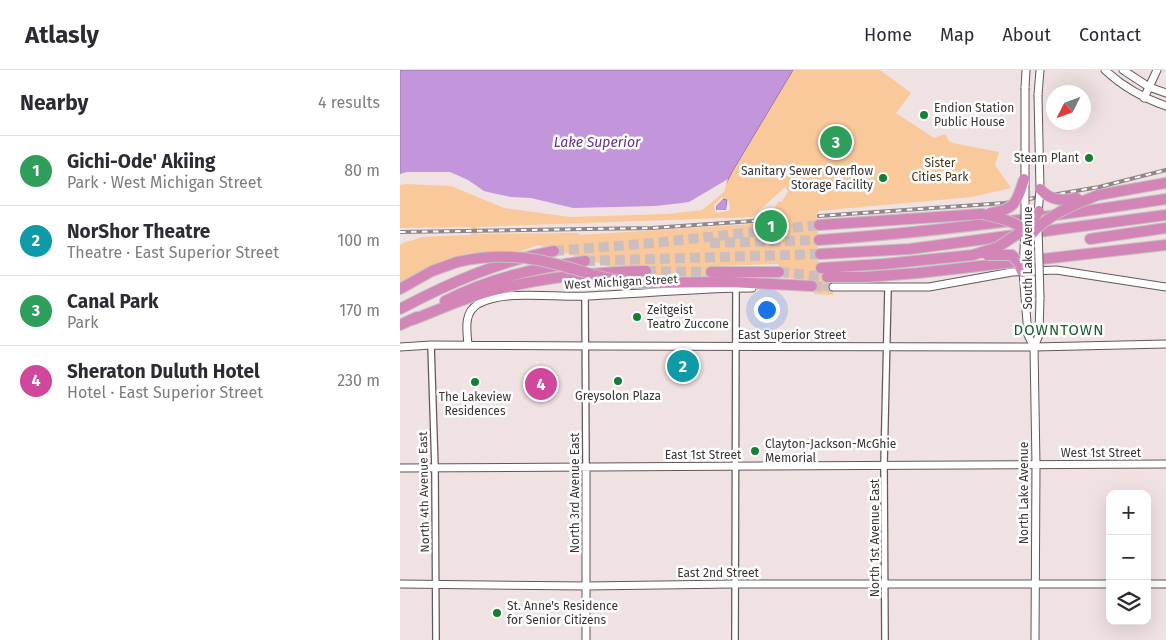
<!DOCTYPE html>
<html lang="en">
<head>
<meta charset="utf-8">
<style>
	body { margin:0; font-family:"Fira Sans",sans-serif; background:#f7f7f7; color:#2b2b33 }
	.controls { position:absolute; right:15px; bottom:15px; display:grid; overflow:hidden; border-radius:10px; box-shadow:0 5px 20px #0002 }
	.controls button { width:45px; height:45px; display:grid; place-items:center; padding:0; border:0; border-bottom:1px solid #e1e1e2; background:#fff; color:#2b2b33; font:25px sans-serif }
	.compass { position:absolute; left:646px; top:15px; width:45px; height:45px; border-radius:50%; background:#fff; box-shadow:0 5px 20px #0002; rotate:228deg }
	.you { position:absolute; left:366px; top:239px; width:18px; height:18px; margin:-12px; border:4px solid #fff; border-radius:50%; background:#1a73e8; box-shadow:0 0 0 8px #1a73e833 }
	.badge { display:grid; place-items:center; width:32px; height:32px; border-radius:50%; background:#138036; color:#fff; font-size:16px; font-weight:700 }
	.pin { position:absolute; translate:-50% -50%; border:2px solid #fff; box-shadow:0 1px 5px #0006 }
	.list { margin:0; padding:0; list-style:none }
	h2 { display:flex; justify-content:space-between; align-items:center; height:65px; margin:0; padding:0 20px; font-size:21px }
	h2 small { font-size:16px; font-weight:400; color:#7c7c81 }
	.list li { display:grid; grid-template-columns:32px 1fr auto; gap:15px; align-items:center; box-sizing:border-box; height:70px; padding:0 20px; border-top:1px solid #e1e1e2 }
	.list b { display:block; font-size:19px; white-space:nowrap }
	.list p { margin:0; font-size:16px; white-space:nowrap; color:#7c7c81 }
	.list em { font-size:16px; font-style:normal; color:#7c7c81 }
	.icon { flex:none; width:28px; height:28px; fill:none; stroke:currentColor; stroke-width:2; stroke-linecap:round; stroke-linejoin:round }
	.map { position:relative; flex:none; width:766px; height:570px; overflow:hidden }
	header { display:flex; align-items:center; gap:30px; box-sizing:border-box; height:70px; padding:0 25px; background:#fff; border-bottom:1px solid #e1e1e2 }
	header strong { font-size:24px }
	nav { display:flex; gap:28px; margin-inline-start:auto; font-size:18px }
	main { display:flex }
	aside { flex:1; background:#fff }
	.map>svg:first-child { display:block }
</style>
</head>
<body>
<header>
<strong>Atlasly</strong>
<nav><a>Home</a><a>Map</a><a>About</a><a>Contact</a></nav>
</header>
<main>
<aside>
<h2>Nearby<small>4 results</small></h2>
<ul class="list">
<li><span class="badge" style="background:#2e9e5b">1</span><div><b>Gichi-Ode' Akiing</b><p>Park · West Michigan Street</p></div><em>80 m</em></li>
<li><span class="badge" style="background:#0f9aa8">2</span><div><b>NorShor Theatre</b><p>Theatre · East Superior Street</p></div><em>100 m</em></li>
<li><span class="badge" style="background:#2e9e5b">3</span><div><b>Canal Park</b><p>Park</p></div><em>170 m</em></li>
<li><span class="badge" style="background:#d1479c">4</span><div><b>Sheraton Duluth Hotel</b><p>Hotel · East Superior Street</p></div><em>230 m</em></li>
</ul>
</aside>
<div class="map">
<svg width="766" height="570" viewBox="0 0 766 570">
	<rect width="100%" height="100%" fill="#f0e1e2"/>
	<path fill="#f9c99b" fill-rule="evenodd" d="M393,0H480L511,23L496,43L534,68L545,64L549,71L553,73L599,82L595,95L611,118L572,127L418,141V191L430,210L433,211V225L414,224L410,210L387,208L378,194L315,196L309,206H249L244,197H212L138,175L121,181L70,183L47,189L16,203L0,213V175C7,170 14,171 21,167L71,165V157L0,158V113L323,120L332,102ZM385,117L388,121L382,132L379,131L374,139L375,145L381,144L382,152L180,165L178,163L77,164V157L352,147Z"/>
	<path fill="#c396dc" stroke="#9a79aa" d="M0,0H393L332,102L323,120L301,138L171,144L52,114L0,113Z
		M323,129L327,130L326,140L316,141V136Z"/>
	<path fill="#f0e1e2" d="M7,102H50L68,110L84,121L92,123L111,127L131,128L173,138L255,136L282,133L289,132L328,109L324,122L302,140L268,144L170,147L104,138L51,116L7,114L0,115V104Z
		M322,127H323V129L316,136V140H326L328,128L330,137L329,141L315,143L314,135Z"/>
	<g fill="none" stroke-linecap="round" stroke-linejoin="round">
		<path stroke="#ccbebf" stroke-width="7" stroke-dasharray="7 3.5" stroke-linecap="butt" d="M412,217H433"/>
		<path stroke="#ccbebf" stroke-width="10" stroke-dasharray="10 5" stroke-linecap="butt" d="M310,173L419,170
			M154,181L253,173L419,155
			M185,191L420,184
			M246,201L311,202
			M379,202L427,207
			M412,216L433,217"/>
		<defs>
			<path id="minor" d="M185,226L186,396
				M31,275L35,398L36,570
				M335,570L336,218
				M485,570L484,395L488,218"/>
			<path id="tertiary" d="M705,0C723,17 743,28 766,36
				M723,0L749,17L766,23
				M625,18L626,0
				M638,25L640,0
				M744,28L757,0
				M433,217H529L612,202L656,200L766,217
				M625,227L628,265L634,277
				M68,275C67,261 63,243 78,234C106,219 156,228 188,226C242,224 297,218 352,218
				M0,277L31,275L194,276L634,277L766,274
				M0,398L766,394
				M0,514L186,516L334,514H710
				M747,514H766
				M186,570V396
				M635,570L636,395L634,277L639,265L640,227"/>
			<path id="motorway" d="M698,125L766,113
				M419,155L582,144
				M690,169L766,158
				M419,170C536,162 651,147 766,129
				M420,184L510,179L766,145
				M421,198L484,194
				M311,202H379
				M427,207H465L518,203L766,175
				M232,213L330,212L412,216
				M0,219L32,201L57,192
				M45,231C89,208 136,198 185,191
				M0,239C49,213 99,191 154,181
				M12,250C38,240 64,228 91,221C139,208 197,202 246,201
				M0,255L17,247"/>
		</defs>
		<use href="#minor" stroke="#645759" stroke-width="8"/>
		<use href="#tertiary" stroke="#645759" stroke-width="9"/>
		<use href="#motorway" stroke="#c4c2c2" stroke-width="12"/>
		<use href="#minor" stroke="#fff" stroke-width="5.5"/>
		<use href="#tertiary" stroke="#fff" stroke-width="7"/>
		<use href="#motorway" stroke="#d385b8" stroke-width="10"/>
		<defs>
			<path id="rail" d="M419,146L605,133L699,117L766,100
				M0,162L252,158L382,149"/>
		</defs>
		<use href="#rail" stroke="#908687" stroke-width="4"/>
		<use href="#rail" stroke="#fff" stroke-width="2" stroke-dasharray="5.5" stroke-linecap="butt"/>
		<defs>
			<path id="tertiary-bridge" d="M638,144L640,119L638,25
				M638,157L640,227
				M625,227L623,202L625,159V18"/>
			<path id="motorway-bridge" d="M640,119C651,131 662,131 677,128
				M590,143C615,140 617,132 624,109
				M582,144C599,148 619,151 630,166C648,144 673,135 698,125
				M632,151L639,141
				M587,185H612L619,193L623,202
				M57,192C84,186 111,185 138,190C170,196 200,209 232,213
				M484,194L573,185L598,177L625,159"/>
		</defs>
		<use href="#tertiary-bridge" stroke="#645759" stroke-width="9" stroke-linecap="butt"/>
		<use href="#motorway-bridge" stroke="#c4c2c2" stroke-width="12" stroke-linecap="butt"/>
		<use href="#tertiary-bridge" stroke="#fff" stroke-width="7"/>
		<use href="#motorway-bridge" stroke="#d385b8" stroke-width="10"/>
	</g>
	<g fill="#138036" stroke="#fff" stroke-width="2">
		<circle cx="524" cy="45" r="5"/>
		<circle cx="689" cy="88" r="5"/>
		<circle cx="483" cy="108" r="5"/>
		<circle cx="237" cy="247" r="5"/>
		<circle cx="218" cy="311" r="5"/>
		<circle cx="75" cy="312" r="5"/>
		<circle cx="355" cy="381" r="5"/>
		<circle cx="97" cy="543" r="5"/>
	</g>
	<g text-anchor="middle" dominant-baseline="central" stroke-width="5" stroke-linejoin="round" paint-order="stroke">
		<g font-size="12" fill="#3a3435" stroke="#fff" text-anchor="start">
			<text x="534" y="38">Endion Station<tspan x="534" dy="14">Public House</tspan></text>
			<text x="679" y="88" text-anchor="end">Steam Plant</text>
			<text x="473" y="101" text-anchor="end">Sanitary Sewer Overflow<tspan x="473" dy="14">Storage Facility</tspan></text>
			<text x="247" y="240">Zeitgeist<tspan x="247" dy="14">Teatro Zuccone</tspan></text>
			<text x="218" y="326" text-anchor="middle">Greysolon Plaza</text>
			<text x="75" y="327" text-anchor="middle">The Lakeview<tspan x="75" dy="14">Residences</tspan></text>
			<text x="365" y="374">Clayton-Jackson-McGhie<tspan x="365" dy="14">Memorial</tspan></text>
			<text x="107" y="536">St. Anne's Residence<tspan x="107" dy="14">for Senior Citizens</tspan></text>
		</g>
		<g font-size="12" fill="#4b3016" stroke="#fff">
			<text x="540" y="93">Sister<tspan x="540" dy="14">Cities Park</tspan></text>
		</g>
		<g font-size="12" fill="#3a3435" stroke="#fff">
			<text transform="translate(628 188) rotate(-90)">South Lake Avenue</text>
			<text transform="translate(221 212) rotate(-3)">West Michigan Street</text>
			<text x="392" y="265">East Superior Street</text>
			<text x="701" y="383">West 1st Street</text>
			<text x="303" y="385">East 1st Street</text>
			<text transform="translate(24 422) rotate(-91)">North 4th Avenue East</text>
			<text transform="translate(175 423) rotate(-90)">North 3rd Avenue East</text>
			<text transform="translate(624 423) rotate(-90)">North Lake Avenue</text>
			<text transform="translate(475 468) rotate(-90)">North 1st Avenue East</text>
			<text x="318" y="503">East 2nd Street</text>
		</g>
		<g font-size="14" font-style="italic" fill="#673082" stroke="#fff">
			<text x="197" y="72">Lake Superior</text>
		</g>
		<g font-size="15" letter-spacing="1" fill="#1d5c2c" stroke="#fff">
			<text x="659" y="260">DOWNTOWN</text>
		</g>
	</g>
</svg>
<div class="controls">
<button>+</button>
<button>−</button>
<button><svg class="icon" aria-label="layers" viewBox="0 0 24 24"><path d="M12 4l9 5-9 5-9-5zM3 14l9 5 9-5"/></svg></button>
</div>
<svg class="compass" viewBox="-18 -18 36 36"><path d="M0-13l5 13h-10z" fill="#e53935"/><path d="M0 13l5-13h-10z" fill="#7c7c81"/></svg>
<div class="you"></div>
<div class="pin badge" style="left:371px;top:156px;background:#2e9e5b">1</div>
<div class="pin badge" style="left:283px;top:296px;background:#0f9aa8">2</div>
<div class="pin badge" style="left:436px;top:72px;background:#2e9e5b">3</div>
<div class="pin badge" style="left:141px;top:314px;background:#d1479c">4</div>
</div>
</main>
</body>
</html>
